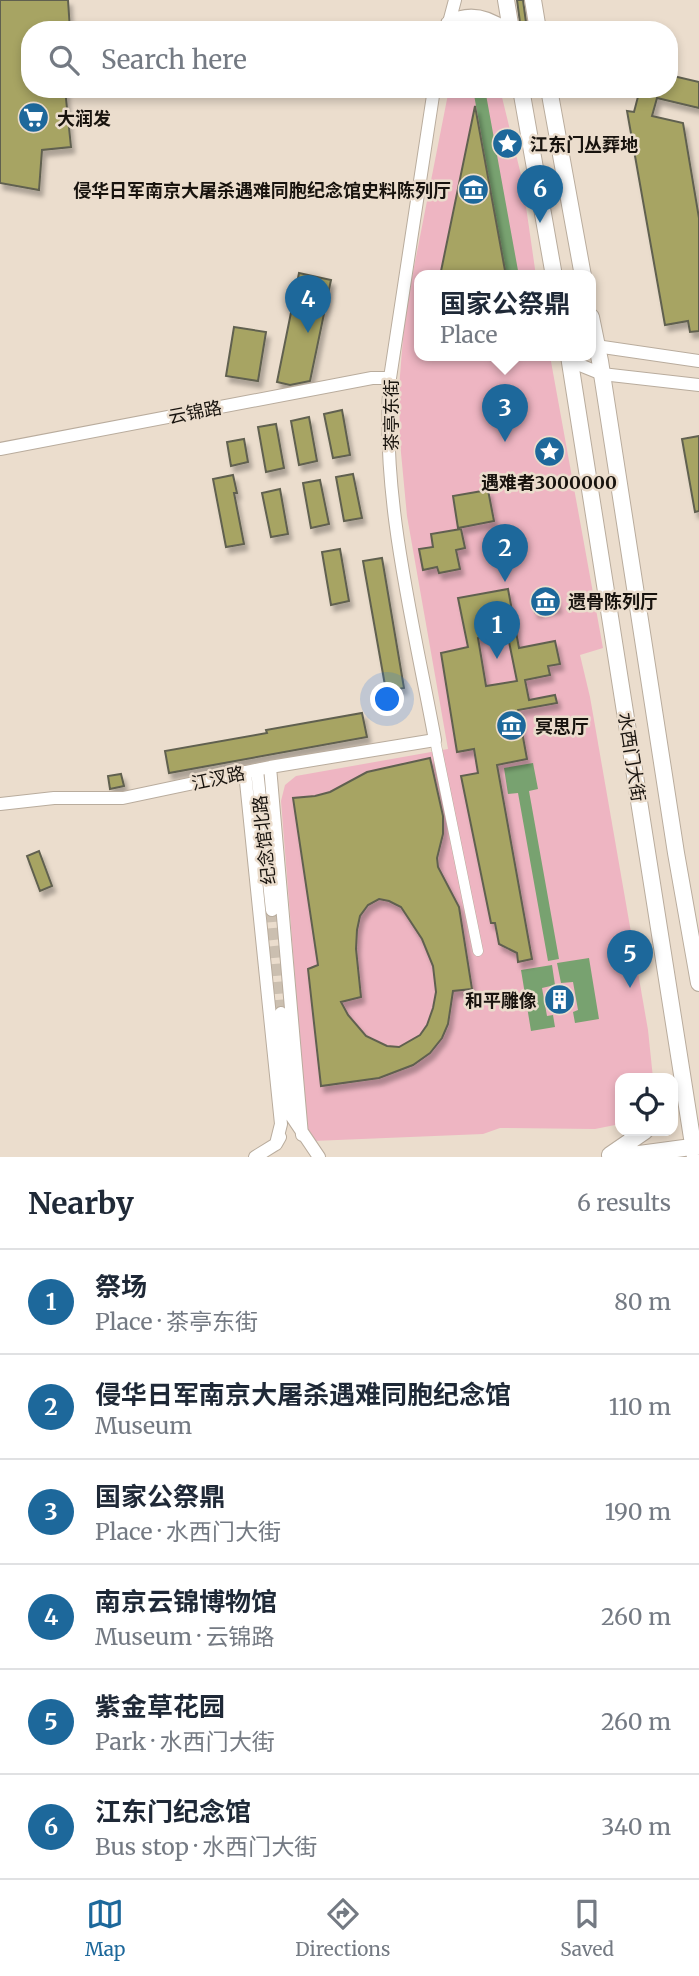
<!DOCTYPE html>
<html lang="en">
<head>
<meta charset="utf-8">
<style>
	body { margin:0; font-family:Merriweather,"Noto Sans SC",serif; background:#f6f6f7; color:#1f2937 }
	.controls { position:absolute; right:21px; bottom:21px; display:grid; overflow:hidden; border-radius:14px; box-shadow:0 4px 10px #0003 }
	.controls button { width:63px; height:63px; display:grid; place-items:center; padding:0; border:0; border-bottom:2px solid #e0e1e3; background:#fff; color:#1f2937; font:35px sans-serif }
	.you { position:absolute; left:388px; top:700px; width:24px; height:24px; margin:-18px; border:5px solid #fff; border-radius:50%; background:#1a73e8; box-shadow:0 0 0 10px #1a73e833 }
	.badge { display:grid; place-items:center; width:46px; height:46px; border-radius:50%; background:#1d689b; color:#fff; font-size:23px; font-weight:700 }
	.pin { position:absolute; translate:-50% -58px; filter:drop-shadow(0 2px 4px #0008) }
	.pin::after { content:''; position:absolute; top:37px; width:24px; height:21px; background:inherit; clip-path:polygon(0 0,100% 0,50% 100%) }
	.popup { position:absolute; left:414px; top:270px; width:182px; height:91px; box-sizing:border-box; display:grid; place-content:center; border-radius:14px; background:#fff; filter:drop-shadow(0 2px 5px #0005); font-size:23px; white-space:nowrap; color:#747a83 }
	.popup b { font-size:26px; color:#1f2937 }
	.popup::after { content:''; position:absolute; left:50%; top:100%; margin-left:-14px; border:14px solid transparent; border-top-color:#fff }
	.list { margin:0; padding:0; list-style:none }
	h2 { display:flex; justify-content:space-between; align-items:center; height:91px; margin:0; padding:0 28px; font-size:30px }
	h2 small { font-size:23px; font-weight:400; color:#747a83 }
	.list li { display:grid; grid-template-columns:46px 1fr auto; gap:21px; align-items:center; box-sizing:border-box; height:105px; padding:0 28px; border-top:2px solid #e0e1e3 }
	.list b { display:block; font-size:26px; white-space:nowrap }
	.list p { margin:0; font-size:23px; white-space:nowrap; color:#747a83 }
	.list em { font-size:23px; font-style:normal; color:#747a83 }
	.icon { flex:none; width:38px; height:38px; fill:none; stroke:currentColor; stroke-width:2; stroke-linecap:round; stroke-linejoin:round }
	.map { position:relative; flex:none; width:699px; height:1157px; overflow:hidden }
	.search { position:absolute; background:#fff; box-shadow:0 4px 10px #0003; left:21px; right:21px; top:21px; height:77px; display:flex; align-items:center; gap:18px; box-sizing:border-box; padding:0 24px; border-radius:28px; color:#747a83; font-size:26px }
	.sheet { height:721px; background:#fff }
	nav { display:flex; justify-content:space-around; align-items:center; box-sizing:border-box; height:98px; border-top:2px solid #e0e1e3; background:#fff; font-size:19px; color:#747a83 }
	nav a { display:grid; justify-items:center; gap:4px }
	nav .on { color:#1d689b }
	.map>svg:first-child { display:block }
</style>
</head>
<body>
<div class="map">
<svg width="699" height="1157" viewBox="0 0 699 1157">
	<defs>
		<filter id="shadow"><feDropShadow dx="3.5" dy="6" stdDeviation="2" flood-color="#0004"/></filter>
	</defs>
	<rect width="100%" height="100%" fill="#ebddcd"/>
	<path fill="#eeb5c2" d="M449,89H500L522,179L536,276H419V356H550L603,648L580,655L590,697L648,1030L653,1078H620V1124L595,1129L500,1128L483,1134L313,1141L307,1129L281,801L285,785L296,776L448,749L407,516L400,442L399,388L405,313Z"/>
	<path fill="#78a270" d="M473,89H485L519,276H506Z
		M533,763L538,789L529,791L559,959L548,961L518,793L508,794L504,768Z
		M589,958L599,1019L575,1023L573,1012L578,1010L573,982L561,983L557,963Z
		M552,965L555,985L542,988L547,1016L553,1015L555,1027L531,1031L521,970Z"/>
	<path fill="#a7a464" stroke="#616150" stroke-width="2" fill-rule="evenodd" filter="url(#shadow)" d="M0,0H68L70,30H30V89H65L71,147L42,150L39,190L0,183Z
		M517,0H523L527,30H521Z
		M669,75L699,82V108L657,98L652,116L683,123L699,218V331L690,332L688,321L665,325L627,111L634,112L640,89H669Z
		M475,106L506,276H440Z
		M299,273L331,280L310,381L290,385L277,382Z
		M234,327L266,332L258,381L226,376Z
		M342,410L350,455L333,458L324,414Z
		M309,417L317,461L299,465L291,421Z
		M276,424L284,468L266,472L258,427Z
		M699,436V511L695,512L682,439Z
		M244,439L248,462L231,466L227,442Z
		M353,474L362,518L344,521L336,477Z
		M233,475L237,493H234L244,544L226,547L213,479Z
		M320,480L329,524L311,528L303,483Z
		M280,489L288,534L271,537L262,493Z
		M488,490L494,521L458,528L453,496Z
		M461,529L465,548L456,550L460,569L439,573L437,567L423,570L419,549L433,547L431,534Z
		M340,549L349,601L331,605L322,552Z
		M382,558L404,688L386,691L363,561Z
		M508,589L519,648L555,641L560,664L548,666L550,675L525,680L529,700L555,695L557,703L518,710L527,759L497,765L532,959L518,962L517,953L499,944L495,923H491L461,776L478,773L474,749L457,752L441,653L468,647L458,598ZM507,632L517,681L486,686L478,638Z
		M555,594L558,607L535,612L532,598Z
		M362,713L367,737L169,773L165,751L267,733L266,730Z
		M430,758L443,816V834L437,858L438,867L459,907L472,989L453,991L448,1024L442,1038L430,1053L413,1065L379,1078L321,1086L308,969L318,965L293,798L315,796L330,792L367,772ZM379,899L389,901L401,907L422,939L433,966L436,992L433,1008L427,1025L420,1035L399,1047L387,1046L366,1036L348,1015L341,1002L361,997L356,949L357,930L360,916L368,905Z
		M121,774L124,786L110,789L108,776Z
		M39,851L52,886L40,891L27,856Z"/>
	<g fill="none" stroke-linecap="round" stroke-linejoin="round">
		<path stroke="#cbbfb0" stroke-width="12" stroke-dasharray="12 6" stroke-linecap="butt" d="M272,910L281,1013"/>
		<defs>
			<path id="minor" d="M435,740L478,951"/>
			<path id="tertiary" d="M447,30L455,0
				M591,349L596,346L699,361
				M570,361L602,374L699,385
				M0,449L372,378H390
				M270,767L302,1135
				M257,770L272,910
				M245,772L281,1124L276,1144
				M0,804L54,798H123L270,767L435,740C414,626 380,494 390,378L434,89
				M281,1013L290,1114L319,1157
				M255,1157L276,1144L280,1137"/>
			<path id="primary" d="M506,0L511,30
				M533,0L538,30
				M449,24C468,13 486,17 504,30
				M521,89L554,276
				M549,89L583,276
				M591,317L600,361L676,853L699,983
				M569,356L695,1157
				M610,1155L645,1131
				M617,1157L699,1146"/>
		</defs>
		<use href="#minor" stroke="#b9ac9d" stroke-width="11"/>
		<use href="#tertiary" stroke="#b9ac9d" stroke-width="14"/>
		<use href="#primary" stroke="#b9ac9d" stroke-width="18"/>
		<use href="#minor" stroke="#fff" stroke-width="10"/>
		<use href="#tertiary" stroke="#fff" stroke-width="12"/>
		<use href="#primary" stroke="#fff" stroke-width="16"/>
	</g>
	<defs>
		<symbol id="supermarket-disc" viewBox="-11 -11 22 22"><circle r="9.5" fill="#1d689b" stroke="#ebddcd"/><path d="M-6-5.5h2.5l.6 2H6L4.5 2H-2.5L-4.4-4H-6ZM-1.5 3.2a1.3 1.3 0 1 0 .1 0ZM3 3.2a1.3 1.3 0 1 0 .1 0Z" fill="#fff"/></symbol>
		<symbol id="sight-disc" viewBox="-11 -11 22 22"><circle r="9.5" fill="#1d689b" stroke="#ebddcd"/><path d="M0-6L1.8-2.2L6-1.7L2.9 1.2L3.7 5.4L0 3.3L-3.7 5.4L-2.9 1.2L-6-1.7L-1.8-2.2Z" fill="#fff"/></symbol>
		<symbol id="museum-disc" viewBox="-11 -11 22 22"><circle r="9.5" fill="#1d689b" stroke="#ebddcd"/><path d="M0-6L6-3V-2H-6V-3ZM-5-1h2V3h-2ZM-1-1h2V3h-2ZM3-1h2V3H3ZM-6 4H6V6H-6Z" fill="#fff"/></symbol>
		<symbol id="building-disc" viewBox="-11 -11 22 22"><circle r="9.5" fill="#1d689b" stroke="#ebddcd"/><path d="M-4-6H4V6H1V3H-1V6H-4ZM-2.5-4.3h1.7v1.8h-1.7ZM.8-4.3h1.7v1.8H.8ZM-2.5-1h1.7V.8h-1.7ZM.8-1h1.7V.8H.8Z" fill="#fff"/></symbol>
	</defs>
	<g fill-rule="evenodd">
		<use href="#supermarket-disc" x="16" y="100" width="35" height="35"/>
		<use href="#sight-disc" x="490" y="126" width="35" height="35"/>
		<use href="#museum-disc" x="456" y="172" width="35" height="35"/>
		<use href="#sight-disc" x="532" y="434" width="35" height="35"/>
		<use href="#museum-disc" x="528" y="584" width="35" height="35"/>
		<use href="#museum-disc" x="494" y="708" width="35" height="35"/>
		<use href="#building-disc" x="542" y="982" width="35" height="35"/>
	</g>
	<g text-anchor="middle" dominant-baseline="central" stroke-width="5" stroke-linejoin="round" paint-order="stroke">
		<g font-size="18" font-weight="bold" fill="#18130e" stroke="#ebddcd" text-anchor="start">
			<text x="57" y="118">大润发</text>
			<text x="530" y="144">江东门丛葬地</text>
			<text x="451" y="190" text-anchor="end">侵华日军南京大屠杀遇难同胞纪念馆史料陈列厅</text>
			<text x="549" y="482" text-anchor="middle">遇难者3000000</text>
			<text x="568" y="601">遗骨陈列厅</text>
			<text x="535" y="726">冥思厅</text>
			<text x="537" y="1000" text-anchor="end">和平雕像</text>
		</g>
		<g font-size="18" fill="#18130e" stroke="#ebddcd">
			<text transform="translate(195 412) rotate(-11)">云锦路</text>
			<text transform="translate(391 415) rotate(-90)">茶亭东街</text>
			<text transform="translate(632 757) rotate(81)">水西门大街</text>
			<text transform="translate(218 778) rotate(-12)">江汊路</text>
			<text transform="translate(264 840) rotate(-96)">纪念馆北路</text>
		</g>
	</g>
</svg>
<div class="controls">
<button><svg class="icon" aria-label="locate" viewBox="0 0 24 24"><circle cx="12" cy="12" r="6"/><path d="M12 2v4M12 18v4M2 12h4M18 12h4"/></svg></button>
</div>
<div class="you"></div>
<div class="pin badge" style="left:497px;top:659px">1</div>
<div class="pin badge" style="left:505px;top:582px">2</div>
<div class="pin badge" style="left:505px;top:442px">3</div>
<div class="popup"><b>国家公祭鼎</b>Place</div>
<div class="pin badge" style="left:308px;top:333px">4</div>
<div class="pin badge" style="left:630px;top:988px">5</div>
<div class="pin badge" style="left:540px;top:223px">6</div>
<div class="search"><svg class="icon" aria-label="search" viewBox="0 0 24 24"><circle cx="10" cy="10" r="6"/><path d="M15 15l6 6"/></svg>Search here</div>
</div>
<section class="sheet">
<h2>Nearby<small>6 results</small></h2>
<ul class="list">
<li><span class="badge">1</span><div><b>祭场</b><p>Place · 茶亭东街</p></div><em>80 m</em></li>
<li><span class="badge">2</span><div><b>侵华日军南京大屠杀遇难同胞纪念馆</b><p>Museum</p></div><em>110 m</em></li>
<li><span class="badge">3</span><div><b>国家公祭鼎</b><p>Place · 水西门大街</p></div><em>190 m</em></li>
<li><span class="badge">4</span><div><b>南京云锦博物馆</b><p>Museum · 云锦路</p></div><em>260 m</em></li>
<li><span class="badge">5</span><div><b>紫金草花园</b><p>Park · 水西门大街</p></div><em>260 m</em></li>
<li><span class="badge">6</span><div><b>江东门纪念馆</b><p>Bus stop · 水西门大街</p></div><em>340 m</em></li>
</ul>
</section>
<nav>
<a class="on"><svg class="icon" aria-label="map" viewBox="0 0 24 24"><path d="M3 6l6-2 6 2 6-2v14l-6 2-6-2-6 2zM9 4v14M15 6v14"/></svg>Map</a>
<a><svg class="icon" aria-label="directions" viewBox="0 0 24 24"><path d="M12 3l9 9-9 9-9-9zM9 14v-3h6M13 9l2 2-2 2"/></svg>Directions</a>
<a><svg class="icon" aria-label="saved" viewBox="0 0 24 24"><path d="M7 4h10v16l-5-4-5 4z"/></svg>Saved</a>
</nav>
</body>
</html>
